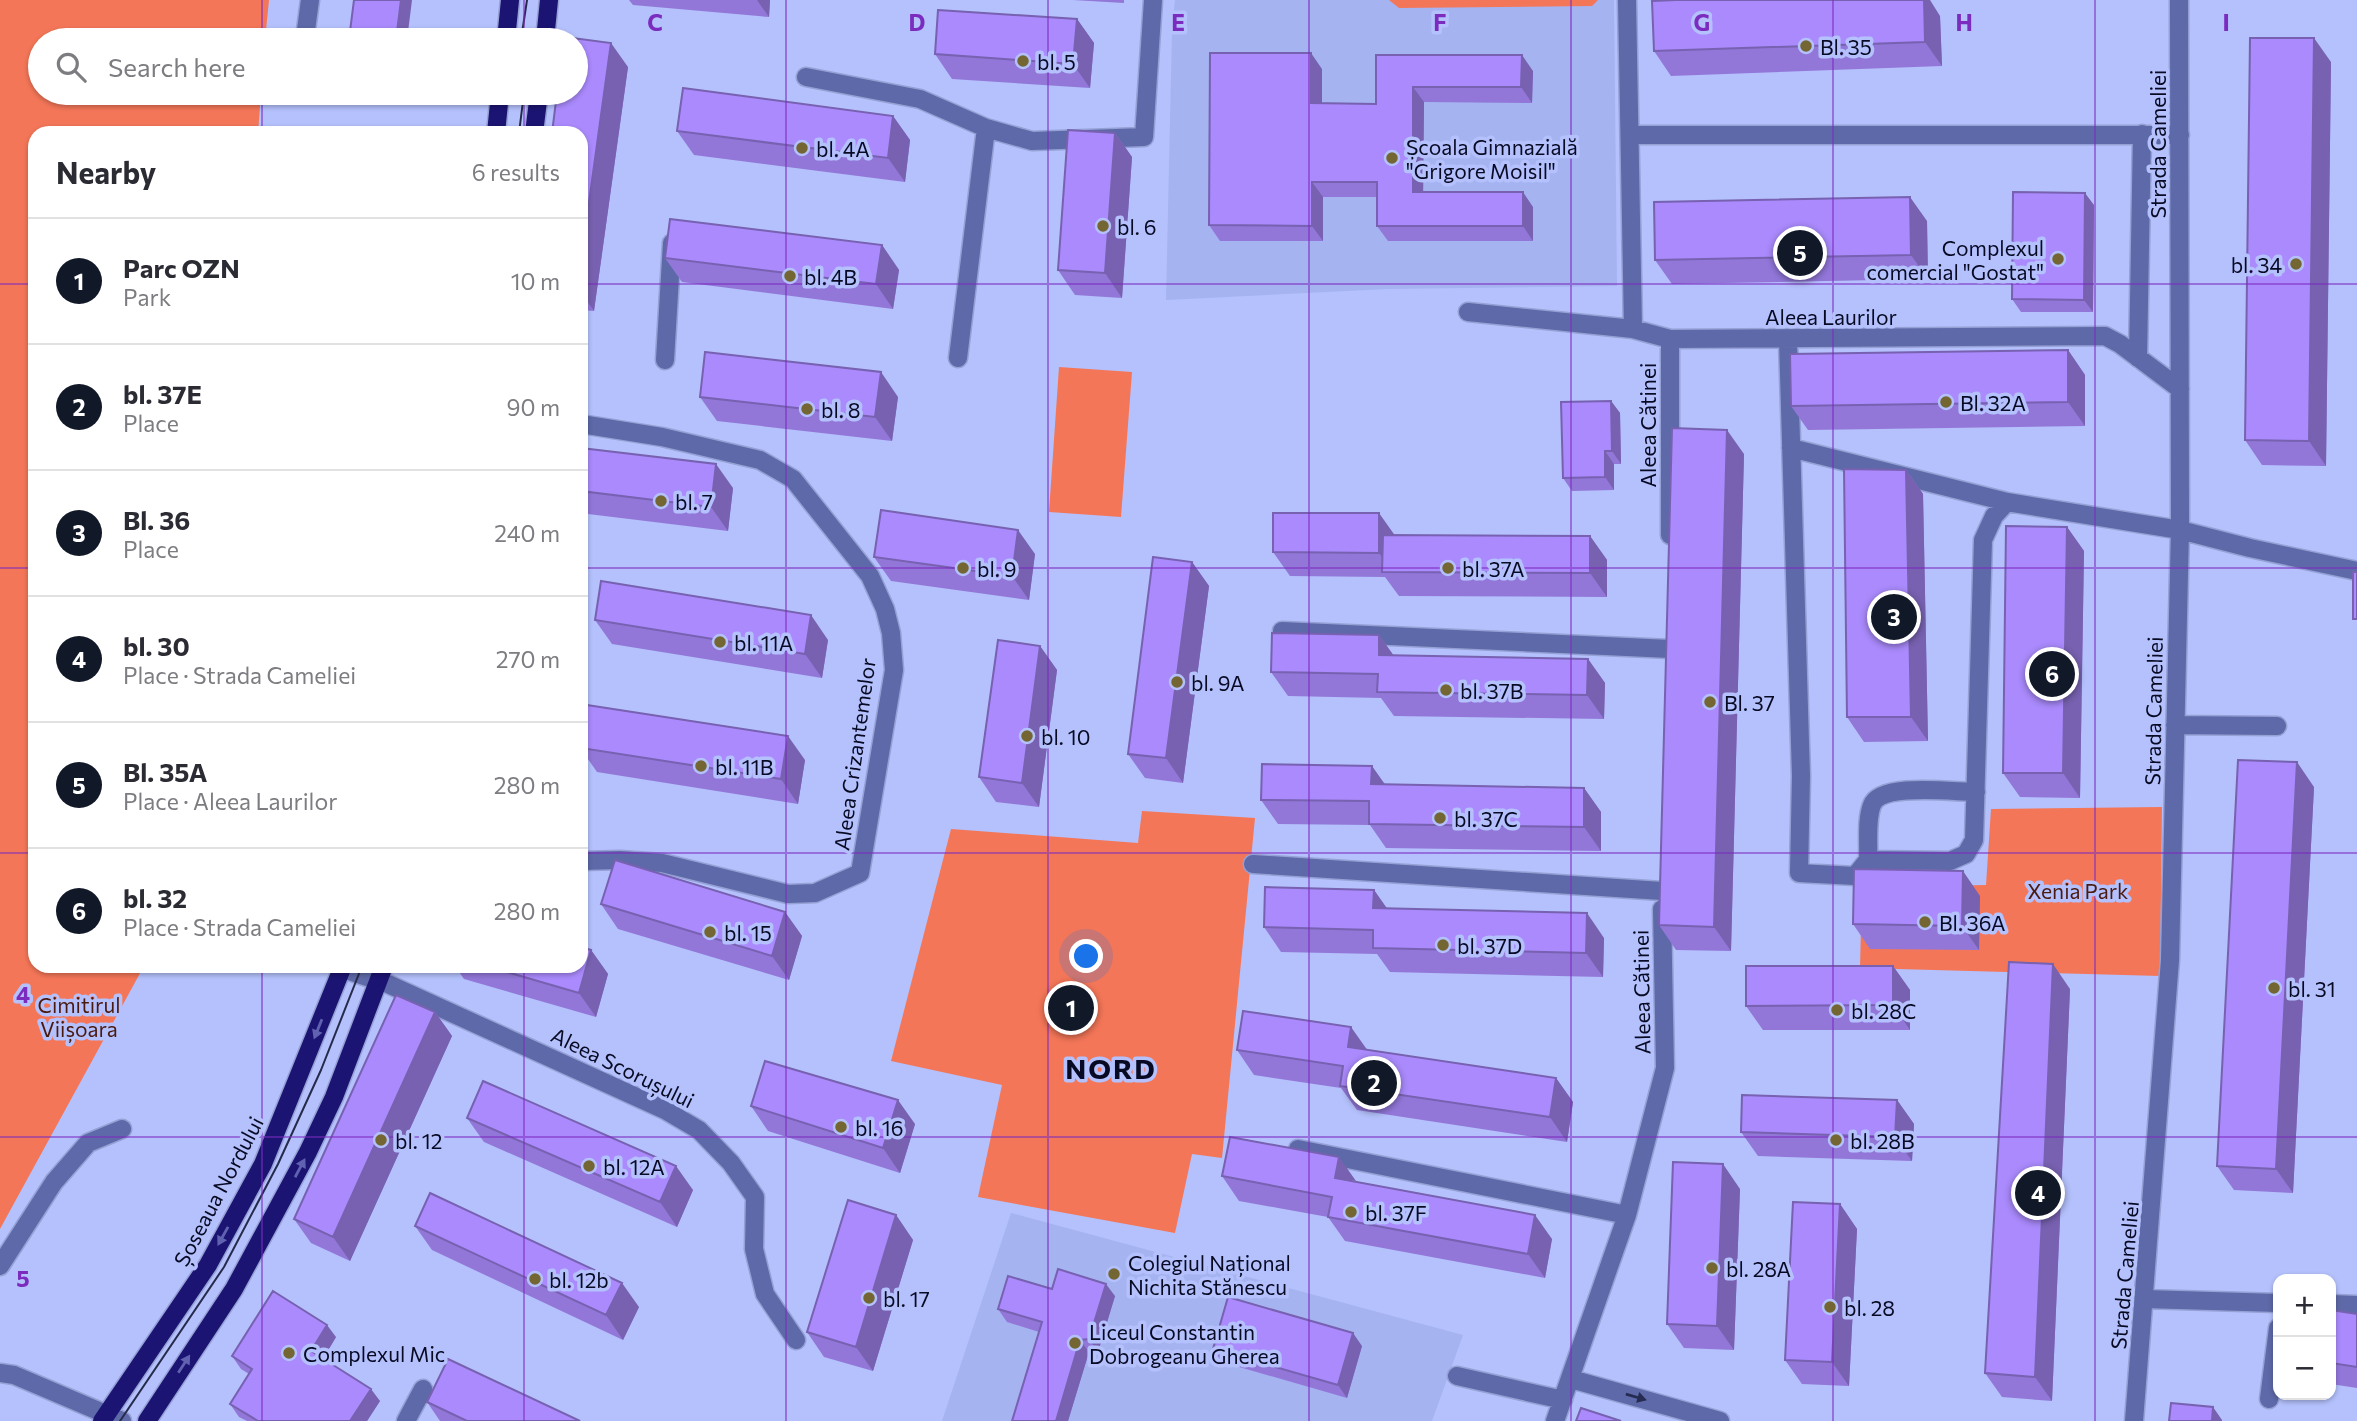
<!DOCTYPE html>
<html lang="en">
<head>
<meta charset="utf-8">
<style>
	body { margin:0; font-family:Commissioner,sans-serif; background:#f7f7f7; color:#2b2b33 }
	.controls { position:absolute; right:21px; bottom:21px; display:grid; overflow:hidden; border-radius:14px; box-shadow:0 2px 5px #0004 }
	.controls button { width:63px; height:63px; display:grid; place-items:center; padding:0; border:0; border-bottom:2px solid #e1e1e2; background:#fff; color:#2b2b33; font:35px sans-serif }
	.you { position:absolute; left:1087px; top:957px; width:24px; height:24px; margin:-18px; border:5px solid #fff; border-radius:50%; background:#1a73e8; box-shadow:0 0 0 10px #1a73e833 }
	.badge { display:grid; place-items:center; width:46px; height:46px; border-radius:50%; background:#111827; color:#fff; font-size:23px; font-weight:700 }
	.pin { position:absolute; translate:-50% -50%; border:4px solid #fff; box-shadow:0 2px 7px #0006 }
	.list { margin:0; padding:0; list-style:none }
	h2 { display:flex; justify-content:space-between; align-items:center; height:91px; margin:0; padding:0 28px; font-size:30px }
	h2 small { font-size:23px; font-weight:400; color:#7c7c81 }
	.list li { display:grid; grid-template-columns:46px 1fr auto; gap:21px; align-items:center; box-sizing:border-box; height:126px; padding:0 28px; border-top:2px solid #e1e1e2 }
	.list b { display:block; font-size:26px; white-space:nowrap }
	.list p { margin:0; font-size:23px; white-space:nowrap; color:#7c7c81 }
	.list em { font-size:23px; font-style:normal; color:#7c7c81 }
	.icon { flex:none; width:38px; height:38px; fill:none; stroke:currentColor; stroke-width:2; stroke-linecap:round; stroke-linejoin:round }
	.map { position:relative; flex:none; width:2357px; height:1421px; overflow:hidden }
	.search { position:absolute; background:#fff; box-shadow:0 2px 5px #0004; left:28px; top:28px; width:560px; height:77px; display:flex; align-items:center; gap:18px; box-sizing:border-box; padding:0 24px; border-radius:38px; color:#7c7c81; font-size:26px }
	.panel { position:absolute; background:#fff; box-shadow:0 2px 5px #0004; left:28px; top:126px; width:560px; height:847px; border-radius:21px }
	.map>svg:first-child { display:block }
</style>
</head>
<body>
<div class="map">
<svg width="2357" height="1421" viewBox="0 0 2357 1421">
	<rect width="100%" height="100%" fill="#b4c1fc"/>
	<path fill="#a5b3f1" d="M1175,0H1614L1617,286L1387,289L1166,300L1172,31Z
		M1011,1213L1463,1335L1432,1421H942Z"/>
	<path fill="#f47658" d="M0,0H269L265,40H40V93H261L258,133H35V966H144L0,1229Z
		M1389,0H1598L1592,6L1399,8Z
		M1059,367L1132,372L1121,517L1049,512Z
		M2162,807L2160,976L1860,968L1862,887L1986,885L1991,809Z
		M1142,811L1255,818L1222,1158L1192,1154L1175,1233L978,1197L1002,1085L891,1061L951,829L1138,843Z"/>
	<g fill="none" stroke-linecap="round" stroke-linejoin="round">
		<defs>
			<path id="minor" d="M1627,0L1633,329
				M306,30L310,0
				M806,77L920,99L986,128L958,358
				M986,128L1032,141L1144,137L1153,0
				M1630,135H2180
				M1468,312L1633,329L1670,339L2105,336L2120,344L2180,389
				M1670,339V535
				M1788,340L1801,776L1799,873L1855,876L1868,860L1950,861L1966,854L1974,840L1983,540L1994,516L2007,502
				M2138,358L2142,134
				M665,360L672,243
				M581,424L662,437L760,460L793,479L870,576L885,609L891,633L894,670L860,873L815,893L788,894L662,863L620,860L581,861
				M1791,448L2007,502L2180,530L2250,548L2357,571
				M1282,631L1670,649
				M2175,725L2277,726
				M1868,860C1869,843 1866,820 1872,805C1881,782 1953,792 1976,792
				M1253,864L1662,891
				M343,969L388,984L665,1110L699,1130L731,1163L755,1197L754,1249L765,1294L796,1340
				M1298,1149L1627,1215
				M0,1266L54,1182L88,1143L122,1129
				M2145,1299L2278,1303
				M2331,1304L2357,1305
				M0,1373L14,1375L122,1421
				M1457,1376L1563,1400
				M1571,1379L1720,1421
				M2269,1399L2278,1328
				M406,1421L423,1389
				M1555,1421L1627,1215L1665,1068L1662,909
				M2134,1421L2170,960L2180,530L2179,0"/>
			<path id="major" d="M506,40L510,0
				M545,40L549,0
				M496,133L500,93
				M534,133L539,93
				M102,1421L208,1265L263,1164L343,966
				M147,1421L234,1289L308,1152L334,1097L384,966"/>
		</defs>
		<use href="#minor" stroke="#95a0d5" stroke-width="21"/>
		<use href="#major" stroke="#95a0d5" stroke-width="21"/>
		<use href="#minor" stroke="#5d69a8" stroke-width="18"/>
		<use href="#major" stroke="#1c1473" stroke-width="18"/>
		<path stroke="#272b4b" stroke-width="2" d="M521,40L527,0
			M519,133L524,93
			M120,1421L224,1267L278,1164L321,1070L362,966"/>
	</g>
	<path fill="#9277d9" d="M629,0H770L769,17L633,5Z
		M1073,0H1124V3Z
		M1940,16L1942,66L1671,76L1654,51Z
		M1077,19L1094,43L1090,88L952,79L935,54Z
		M1376,55L1533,71L1532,103L1424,102L1423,192L1533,207V241H1388L1377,226V197H1323V241H1220L1209,225L1322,69V104H1376Z
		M2331,62L2326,466L2262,465L2245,440Z
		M628,67L594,311L581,310V133Z
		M893,116L910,140L905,182L694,155L677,131Z
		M1115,133L1132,157L1122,298L1075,295L1058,270Z
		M2094,205L2093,312H2021L2012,299Z
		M1927,221L1928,279L1672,284L1655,260Z
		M882,245L899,270L893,309L682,282L665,258Z
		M2068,350L2085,375V426L1808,430L1791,406Z
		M700,397H898L892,441L717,421Z
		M1611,401L1620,413L1621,464H1614V490L1572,491L1563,478Z
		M581,448L733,488L728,531L588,514L581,505Z
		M1744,454L1731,951L1676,950L1659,925Z
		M1906,470L1923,494L1928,741L1864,742L1847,717Z
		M2067,527L2084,551L2080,798L2020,797L2003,773Z
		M1395,535L1590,536L1607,560V597L1399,596L1385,577L1290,576L1273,552Z
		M1035,554L1029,600L891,581L874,557Z
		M1192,562L1209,586L1183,783L1145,778L1128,754Z
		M595,620L828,640L822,678L612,644Z
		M1379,635L1394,656L1588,659L1605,683L1604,719L1394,716L1381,698L1288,696L1271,672Z
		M1040,646L1057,670L1039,807L996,802L979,777Z
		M581,743L805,760L798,804L597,772L581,749Z
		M1385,784L1584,788L1601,812V851L1386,848L1370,825L1278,824L1261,800Z
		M2314,787L2293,1193L2234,1190L2217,1166Z
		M1374,890L1387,909L1604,938L1603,977L1390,972L1377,954L1281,952L1264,927Z
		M1980,896L1979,950L1870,949L1853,924Z
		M601,904L785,912L802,936L789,980L618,929Z
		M591,950L608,974L596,1017L464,979L455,966H581Z
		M1893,966L1910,990V1030H1763L1746,1006Z
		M2070,989L2052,1401L2002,1397L1985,1373Z
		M435,1012L452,1036L350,1261L311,1243L294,1219Z
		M1237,1050H1367L1556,1078L1573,1102L1567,1142L1357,1110L1341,1088L1254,1075Z
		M1897,1100L1914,1124L1912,1161L1758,1156L1741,1132Z
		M751,1106L915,1124L900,1173L768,1131Z
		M467,1118L693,1190L677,1227L484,1142Z
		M1222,1176L1552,1239L1545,1278L1345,1241L1328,1217L1239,1201Z
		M1740,1189L1734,1350L1684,1348L1667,1324Z
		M1840,1204L1857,1229L1849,1386L1802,1384L1785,1360Z
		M896,1215L913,1240L873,1371L824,1357L807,1332Z
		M415,1226L639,1307L623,1340L432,1250Z
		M1115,1296L1098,1352H1089L1068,1421H1012L1039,1332L1007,1322L998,1309Z
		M2331,1310L2357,1314V1388L2331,1384Z
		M336,1337L323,1359L380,1401L367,1421H247L239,1417L230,1404L249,1374L241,1369L232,1356Z
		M1362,1346L1347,1398L1222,1362L1213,1349Z
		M427,1402L580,1421H440Z"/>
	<path fill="#7761b0" d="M401,0H412L407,40H396Z
		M757,0H770L769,17Z
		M1924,0H1930L1940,16L1942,66L1925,42Z
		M1077,19L1094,43L1090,88L1073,64Z
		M2314,38L2331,62L2326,466L2309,441Z
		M611,43L628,67L594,311L581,292V260Z
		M1311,53L1322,69V119L1311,103Z
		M1522,55L1533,71L1532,103L1521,87Z
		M1413,87L1424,102L1423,207L1413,192Z
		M893,116L910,140L905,182L888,158Z
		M1115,133L1132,157L1122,298L1105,273Z
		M1312,182L1323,197V241L1312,226Z
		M1523,192L1533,207V241L1523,226Z
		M2085,193L2094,205L2093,312L2084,300Z
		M1910,197L1927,221L1928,279L1911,255Z
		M882,245L899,270L893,309L876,284Z
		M2068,350L2085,375V426L2068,402Z
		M881,372L898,397L892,441L875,417Z
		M1611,401L1620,413L1621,464L1612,451Z
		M1727,430L1744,454L1731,951L1714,927Z
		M1605,451L1614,464V490L1605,477Z
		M716,464L733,488L728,531L711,507Z
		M1906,470L1923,494L1928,741L1911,717Z
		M1379,513L1396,537L1393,572L1379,553Z
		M2067,527L2084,551L2080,798L2063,773Z
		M1018,530L1035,554L1029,600L1012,576Z
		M1590,536L1607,560V597L1590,573Z
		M1192,562L1209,586L1183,783L1166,758Z
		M811,615L828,640L822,678L805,654Z
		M1379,635L1396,659L1379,655Z
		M1040,646L1057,670L1039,807L1022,783Z
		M1588,659L1605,683L1604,719L1587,695Z
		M788,736L805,760L798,804L781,779Z
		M2297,762L2314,787L2293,1193L2276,1169Z
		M1372,766L1389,790L1371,784Z
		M1584,788L1601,812V851L1584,827Z
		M1963,871L1980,896L1979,950L1962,926Z
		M1374,890L1391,914L1373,908Z
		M785,912L802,936L789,980L772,956Z
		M1587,913L1604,938L1603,977L1586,953Z
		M591,950L608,974L596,1017L579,993Z
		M2053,964L2070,989L2052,1401L2035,1377Z
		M1893,966L1910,990V1030L1893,1005Z
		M435,1012L452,1036L350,1261L333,1237Z
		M1351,1027L1368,1051L1348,1047Z
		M1556,1078L1573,1102L1567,1142L1550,1117Z
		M898,1100L915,1124L900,1173L883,1148Z
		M1897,1100L1914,1124L1912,1161L1895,1137Z
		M1339,1157L1356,1181L1335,1178Z
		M1723,1164L1740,1189L1734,1350L1717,1326Z
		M676,1166L693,1190L677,1227L660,1202Z
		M1840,1204L1857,1229L1849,1386L1832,1362Z
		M896,1215L913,1240L873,1371L856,1347Z
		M1535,1215L1552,1239L1545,1278L1528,1254Z
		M622,1283L639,1307L623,1340L606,1315Z
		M1106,1284L1115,1296L1098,1352L1089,1339Z
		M327,1325L336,1337L320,1364L311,1351Z
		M1353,1333L1362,1346L1347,1398L1338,1385Z
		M1080,1340L1089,1352L1068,1421H1056Z
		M371,1389L380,1401L367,1421H350Z
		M2213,1407L2222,1420V1421H2212Z"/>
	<path fill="#aa8afc" stroke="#7761b0" stroke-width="2" d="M354,0H401L396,40H361L349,39Z
		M1676,0H1924L1925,42L1654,51L1652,1Z
		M938,10L1077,19L1073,64L935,54Z
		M565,37L611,43L581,260V133H552L557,93H576V40H564Z
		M2250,38H2314L2309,441L2245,440Z
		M1210,53H1311V103L1376,104V55H1522L1521,87H1413V192H1523V226H1377V182H1312V226L1209,225Z
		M683,88L893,116L888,158L677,131Z
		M1068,130L1115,133L1105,273L1058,270Z
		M2013,192L2085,193L2084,300L2012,299Z
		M1910,197L1911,255L1655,260L1654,202Z
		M670,219L882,245L876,284L665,258Z
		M2068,350V402L1791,406L1790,354Z
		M705,352L881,372L875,417L700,397Z
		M1611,401L1612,451H1605V477L1563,478L1561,402Z
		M1672,428L1727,430L1714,927L1659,925Z
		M581,448L716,464L711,507L581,491Z
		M1844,469L1906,470L1911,717H1847Z
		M881,510L1018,530L1012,576L874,557Z
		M1273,513H1379V553L1273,552Z
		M2006,526L2067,527L2063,773H2003Z
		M1383,535L1590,536V573L1382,572Z
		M1153,557L1192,562L1166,758L1128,754Z
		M2353,572H2357V619H2353Z
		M601,581L811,615L805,654L595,620Z
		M1272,633L1379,635V655L1588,659L1587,695L1377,692L1378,674L1271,672Z
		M998,640L1040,646L1022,783L979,777Z
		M587,705L788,736L781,779L581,748Z
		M2238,760L2297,762L2276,1169L2217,1166Z
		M1262,764L1372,766L1371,784L1584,788V827L1369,824V801L1261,800Z
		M615,860L785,912L772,956L601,904Z
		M1854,869L1963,871L1962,926L1853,924Z
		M1265,887L1374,890L1373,908L1587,913L1586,953L1373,948V930L1264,927Z
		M581,947L591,950L579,993L486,966H581Z
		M2009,962L2053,964L2035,1377L1985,1373Z
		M1746,966H1893V1005L1746,1006Z
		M396,995L435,1012L333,1237L294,1219Z
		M1243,1011L1351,1027L1348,1047L1556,1078L1550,1117L1340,1086L1343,1066L1237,1050Z
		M765,1061L898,1100L883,1148L751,1106Z
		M483,1081L676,1166L660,1202L467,1118Z
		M1742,1095L1897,1100L1895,1137L1741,1132Z
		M1230,1137L1339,1157L1335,1178L1535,1215L1528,1254L1328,1217L1332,1197L1222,1176Z
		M1673,1162L1723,1164L1717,1326L1667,1324Z
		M430,1193L622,1283L606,1315L415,1226Z
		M848,1200L896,1215L856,1347L807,1332Z
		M1793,1202L1840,1204L1832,1362L1785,1360Z
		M1058,1269L1106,1284L1089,1339L1080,1340L1056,1421H1012L1042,1322L998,1309L1008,1276L1052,1289Z
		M273,1291L327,1325L311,1351L371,1389L350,1421H258L230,1404L252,1369L232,1356Z
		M1228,1297L1353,1333L1338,1385L1213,1349Z
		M2331,1310L2357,1314V1367L2331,1363Z
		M448,1359L580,1421H467L427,1402Z
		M2171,1403L2213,1407L2212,1421H2169Z
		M1581,1408L1621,1421H1576Z"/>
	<defs><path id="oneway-solid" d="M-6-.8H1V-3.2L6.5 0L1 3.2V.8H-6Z" transform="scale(1.75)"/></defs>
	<g fill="#6062b1">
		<use href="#oneway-solid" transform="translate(318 1029) rotate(112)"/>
		<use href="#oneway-solid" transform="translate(300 1168) rotate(-62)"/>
		<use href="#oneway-solid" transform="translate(223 1236) rotate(119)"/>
		<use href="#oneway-solid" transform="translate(184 1364) rotate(-57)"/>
	</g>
	<use fill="#262b52" href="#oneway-solid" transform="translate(1636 1397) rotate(16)"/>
	<path fill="none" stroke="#7b2cbf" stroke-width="2" stroke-opacity="0.55" d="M262,0V40M524,0V40M786,0V1421M1048,0V1421M1309,0V1421M1571,0V1421M1833,0V1421M2095,0V1421M262,93V133M524,93V133M0,284H35M581,284H2357M0,568H35M581,568H2357M0,853H35M581,853H2357M262,966V1421M524,966V1421M0,1137H2357"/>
	<g fill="#746633" stroke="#b4c1fc" stroke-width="2.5">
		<circle cx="1806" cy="46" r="7"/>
		<circle cx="1023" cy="61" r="7"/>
		<circle cx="802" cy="148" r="7"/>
		<circle cx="1392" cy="158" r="7"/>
		<circle cx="1103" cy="226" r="7"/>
		<circle cx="2058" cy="259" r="7"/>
		<circle cx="2296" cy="264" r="7"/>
		<circle cx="790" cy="276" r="7"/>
		<circle cx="1946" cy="402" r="7"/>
		<circle cx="807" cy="409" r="7"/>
		<circle cx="661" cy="501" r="7"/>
		<circle cx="963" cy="568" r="7"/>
		<circle cx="1448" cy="568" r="7"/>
		<circle cx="720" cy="642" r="7"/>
		<circle cx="1177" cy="682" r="7"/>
		<circle cx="1446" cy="690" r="7"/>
		<circle cx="1710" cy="702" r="7"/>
		<circle cx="1027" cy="736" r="7"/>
		<circle cx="701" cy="766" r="7"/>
		<circle cx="1440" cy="818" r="7"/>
		<circle cx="1925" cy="922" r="7"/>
		<circle cx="710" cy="932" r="7"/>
		<circle cx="1443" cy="945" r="7"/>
		<circle cx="2274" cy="988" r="7"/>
		<circle cx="1837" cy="1010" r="7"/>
		<circle cx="841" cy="1127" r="7"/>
		<circle cx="381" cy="1140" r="7"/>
		<circle cx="1836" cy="1140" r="7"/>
		<circle cx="589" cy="1166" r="7"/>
		<circle cx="1351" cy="1212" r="7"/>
		<circle cx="1712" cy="1268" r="7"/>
		<circle cx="1114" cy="1274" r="7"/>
		<circle cx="535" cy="1279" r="7"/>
		<circle cx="869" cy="1298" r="7"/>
		<circle cx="1830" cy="1307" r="7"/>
		<circle cx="1075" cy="1343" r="7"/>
		<circle cx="289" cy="1353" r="7"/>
	</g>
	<g text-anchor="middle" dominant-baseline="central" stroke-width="7" stroke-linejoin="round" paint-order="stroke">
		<g font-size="21" fill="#080a24" stroke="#b4c1fc" text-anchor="start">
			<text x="1820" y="46">Bl. 35</text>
			<text x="1037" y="61">bl. 5</text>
			<text x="1406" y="146">Școala Gimnazială<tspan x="1406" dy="24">"Grigore Moisil"</tspan></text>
			<text x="816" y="148">bl. 4A</text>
			<text x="1117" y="226">bl. 6</text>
			<text x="2044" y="247" text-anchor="end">Complexul<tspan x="2044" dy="24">comercial "Gostat"</tspan></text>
			<text x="2282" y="264" text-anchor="end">bl. 34</text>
			<text x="804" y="276">bl. 4B</text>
			<text x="1960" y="402">Bl. 32A</text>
			<text x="821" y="409">bl. 8</text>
			<text x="675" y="501">bl. 7</text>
			<text x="977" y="568">bl. 9</text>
			<text x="1462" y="568">bl. 37A</text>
			<text x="734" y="642">bl. 11A</text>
			<text x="1191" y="682">bl. 9A</text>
			<text x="1460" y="690">bl. 37B</text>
			<text x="1724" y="702">Bl. 37</text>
			<text x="1041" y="736">bl. 10</text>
			<text x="715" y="766">bl. 11B</text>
			<text x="1454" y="818">bl. 37C</text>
			<text x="1939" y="922">Bl. 36A</text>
			<text x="724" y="932">bl. 15</text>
			<text x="1457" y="945">bl. 37D</text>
			<text x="2288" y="988">bl. 31</text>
			<text x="1851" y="1010">bl. 28C</text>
			<text x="855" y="1127">bl. 16</text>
			<text x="395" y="1140">bl. 12</text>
			<text x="1850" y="1140">bl. 28B</text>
			<text x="603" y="1166">bl. 12A</text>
			<text x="1365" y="1212">bl. 37F</text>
			<text x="1128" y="1262">Colegiul Național<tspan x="1128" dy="24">Nichita Stănescu</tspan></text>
			<text x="1726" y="1268">bl. 28A</text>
			<text x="549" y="1279">bl. 12b</text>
			<text x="883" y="1298">bl. 17</text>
			<text x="1844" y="1307">bl. 28</text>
			<text x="1089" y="1331">Liceul Constantin<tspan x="1089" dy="24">Dobrogeanu Gherea</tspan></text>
			<text x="303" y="1353">Complexul Mic</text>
		</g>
		<g font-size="21" fill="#080a24" stroke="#b4c1fc">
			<text transform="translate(2157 144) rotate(-90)">Strada Cameliei</text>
			<text x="1831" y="316">Aleea Laurilor</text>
			<text transform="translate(1647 425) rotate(-90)">Aleea Cătinei</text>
			<text transform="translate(2153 711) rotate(-89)">Strada Cameliei</text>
			<text transform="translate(854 754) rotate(-82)">Aleea Crizantemelor</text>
			<text transform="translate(1641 992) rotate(-91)">Aleea Cătinei</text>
			<text transform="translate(623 1067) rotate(26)">Aleea Scorușului</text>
			<text transform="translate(218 1191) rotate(-62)">Șoseaua Nordului</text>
			<text transform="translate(2124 1275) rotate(-85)">Strada Cameliei</text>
		</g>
		<g font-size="21" fill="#4a1a0e" stroke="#b4c1fc">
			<text x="2078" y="890">Xenia Park</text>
			<text x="79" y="1004">Cimitirul<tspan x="79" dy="24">Viișoara</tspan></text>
		</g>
		<g font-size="28" font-weight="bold" letter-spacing="2" fill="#080a24" stroke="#b4c1fc">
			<text x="1111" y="1068">NORD</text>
		</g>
	</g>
	<g font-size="23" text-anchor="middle" font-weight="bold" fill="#7b2cbf" stroke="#b4c1fc" stroke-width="7" stroke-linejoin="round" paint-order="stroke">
		<text x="655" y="31">C</text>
		<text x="917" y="31">D</text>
		<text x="1178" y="31">E</text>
		<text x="1440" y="31">F</text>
		<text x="1702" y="31">G</text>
		<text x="1964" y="31">H</text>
		<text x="2226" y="31">I</text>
		<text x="23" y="1003">4</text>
		<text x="23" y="1287">5</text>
	</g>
</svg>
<div class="controls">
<button>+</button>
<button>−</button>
</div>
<div class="you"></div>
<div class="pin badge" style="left:1071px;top:1008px">1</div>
<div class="pin badge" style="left:1374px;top:1083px">2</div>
<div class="pin badge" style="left:1894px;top:617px">3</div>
<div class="pin badge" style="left:2038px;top:1193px">4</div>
<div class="pin badge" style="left:1800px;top:253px">5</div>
<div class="pin badge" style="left:2052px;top:674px">6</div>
<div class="search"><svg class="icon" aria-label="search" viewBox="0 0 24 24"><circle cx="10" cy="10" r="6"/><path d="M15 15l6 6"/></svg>Search here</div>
<section class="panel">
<h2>Nearby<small>6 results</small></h2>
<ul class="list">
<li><span class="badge">1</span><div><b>Parc OZN</b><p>Park</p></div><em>10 m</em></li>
<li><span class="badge">2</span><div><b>bl. 37E</b><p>Place</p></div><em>90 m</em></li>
<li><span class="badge">3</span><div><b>Bl. 36</b><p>Place</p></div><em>240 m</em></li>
<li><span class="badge">4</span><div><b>bl. 30</b><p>Place · Strada Cameliei</p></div><em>270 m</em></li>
<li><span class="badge">5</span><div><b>Bl. 35A</b><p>Place · Aleea Laurilor</p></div><em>280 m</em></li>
<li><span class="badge">6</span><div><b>bl. 32</b><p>Place · Strada Cameliei</p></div><em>280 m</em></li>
</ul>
</section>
</div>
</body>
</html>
